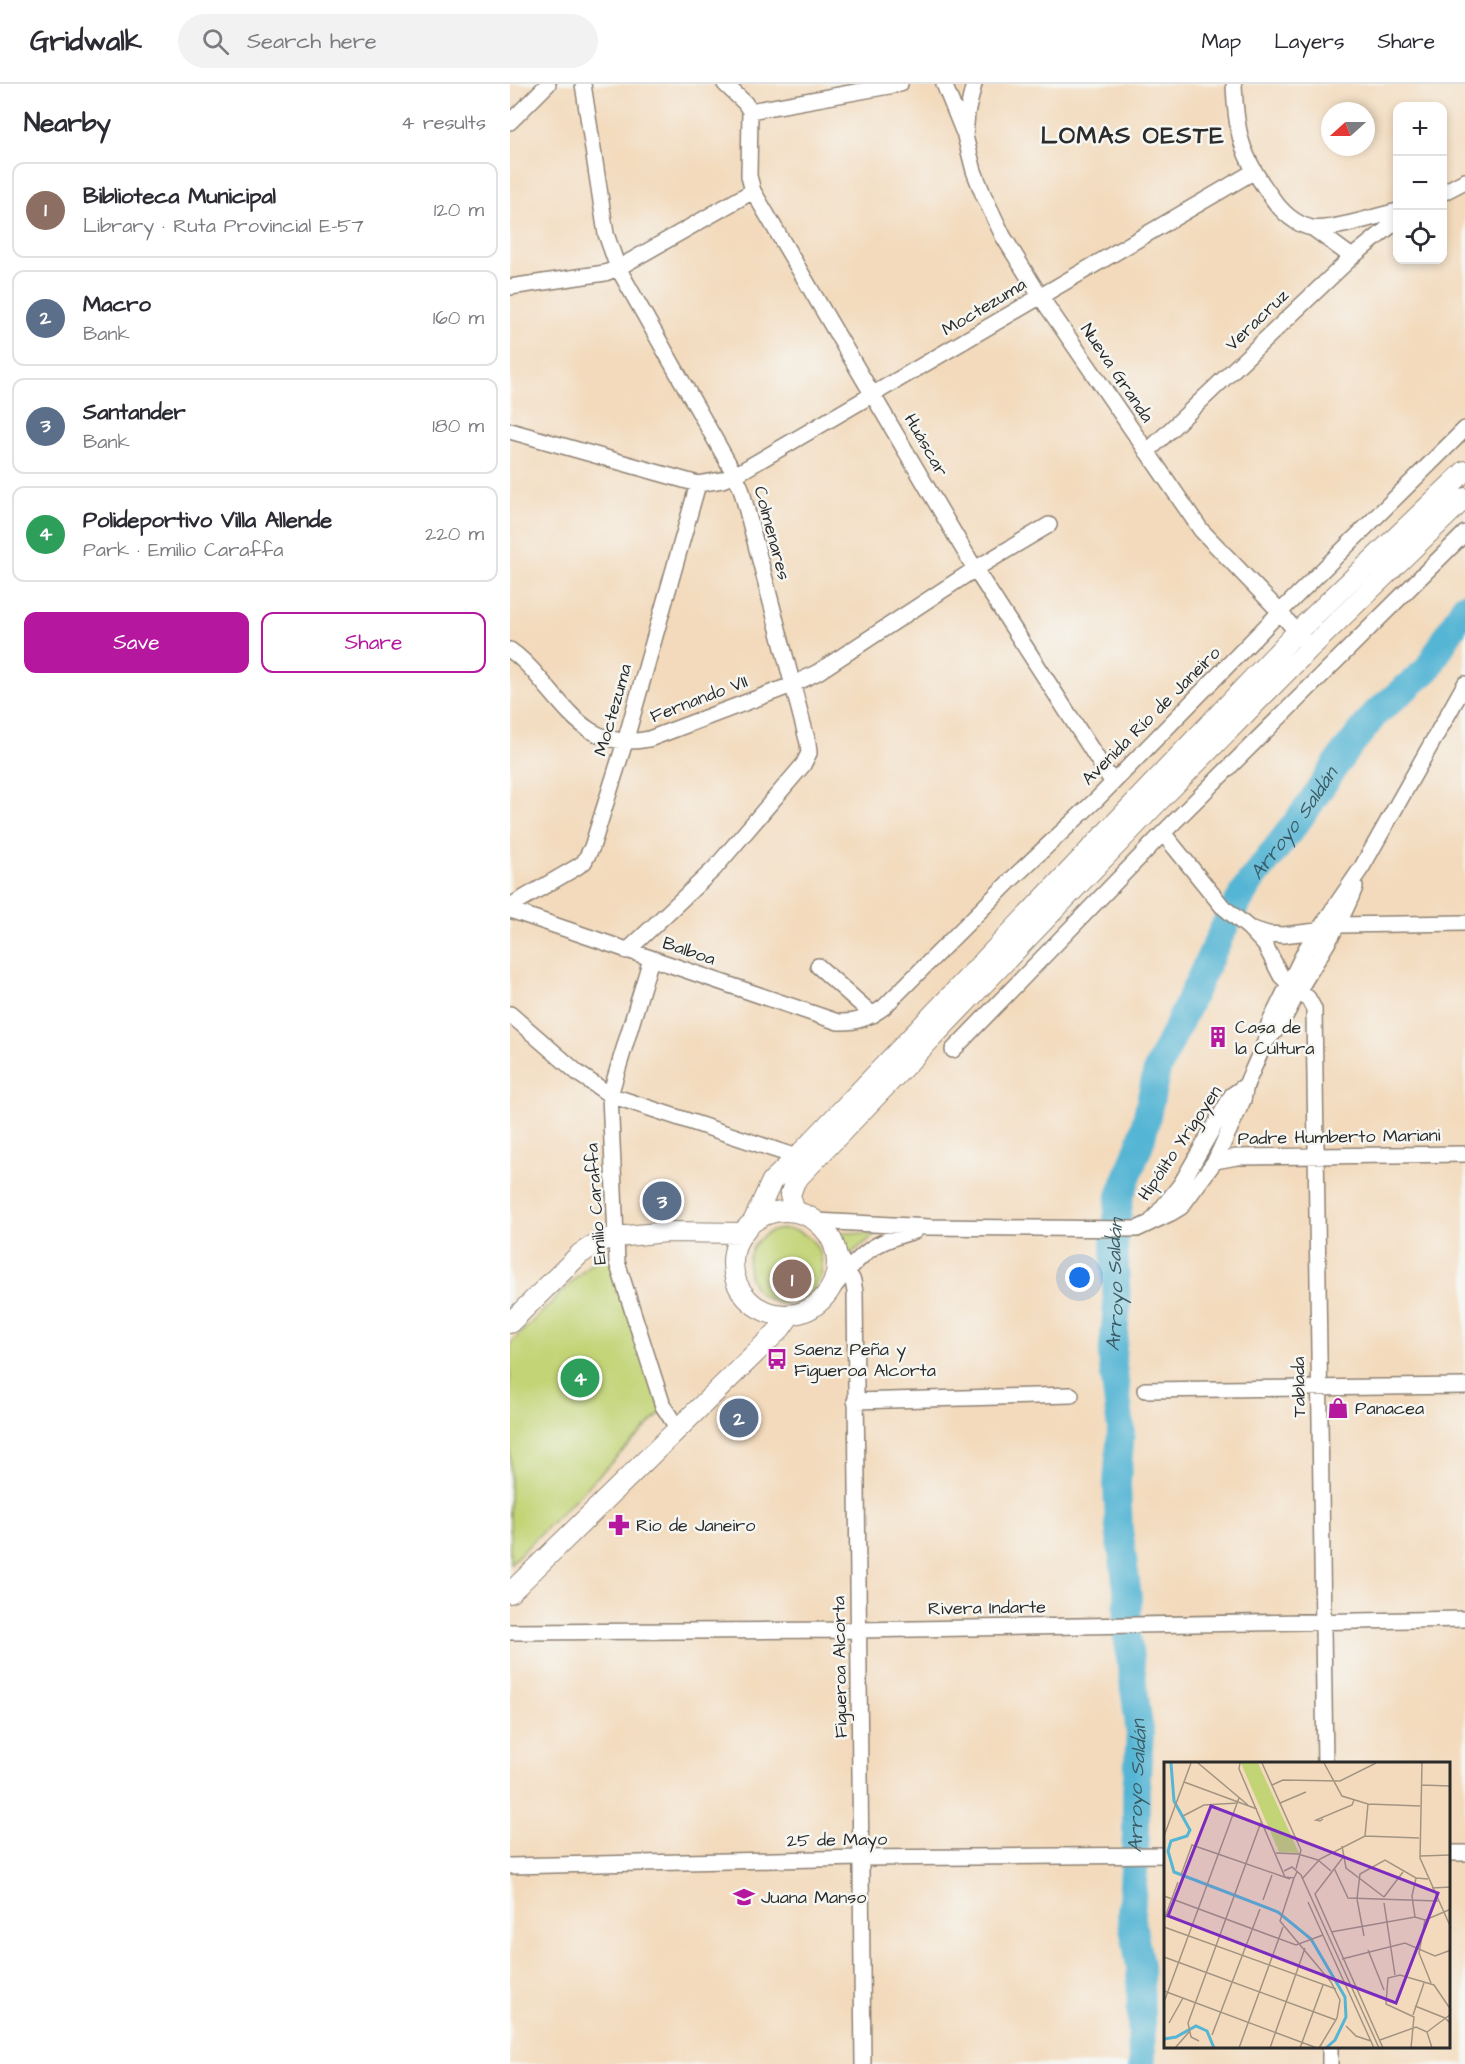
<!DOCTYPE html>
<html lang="en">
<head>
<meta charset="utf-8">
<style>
	body { margin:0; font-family:"Architects Daughter",sans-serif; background:#f2f2f3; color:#2b2b33 }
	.controls { position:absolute; right:18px; top:18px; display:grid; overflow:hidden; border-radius:12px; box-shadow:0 3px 9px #0003 }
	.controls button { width:54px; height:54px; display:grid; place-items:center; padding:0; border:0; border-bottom:2px solid #e1e1e2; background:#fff; color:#2b2b33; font:30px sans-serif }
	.compass { position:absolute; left:811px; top:18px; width:54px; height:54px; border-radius:50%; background:#fff; box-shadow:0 3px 9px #0003; rotate:249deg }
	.you { position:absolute; left:570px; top:1194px; width:21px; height:21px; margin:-15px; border:4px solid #fff; border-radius:50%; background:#1a73e8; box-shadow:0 0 0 9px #1a73e833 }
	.badge { display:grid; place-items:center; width:39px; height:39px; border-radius:50%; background:#b5179e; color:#fff; font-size:20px; font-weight:700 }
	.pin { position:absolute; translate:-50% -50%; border:3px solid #fff; box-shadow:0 2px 6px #0006 }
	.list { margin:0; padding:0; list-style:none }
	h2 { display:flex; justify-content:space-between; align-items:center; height:78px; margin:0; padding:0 24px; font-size:26px }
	h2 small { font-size:20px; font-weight:400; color:#7c7c81 }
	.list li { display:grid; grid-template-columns:39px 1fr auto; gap:18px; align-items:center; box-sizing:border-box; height:96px; margin:0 12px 12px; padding:0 12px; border:2px solid #e1e1e2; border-radius:12px }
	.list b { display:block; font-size:22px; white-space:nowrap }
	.list p { margin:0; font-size:20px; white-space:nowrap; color:#7c7c81 }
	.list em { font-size:20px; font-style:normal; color:#7c7c81 }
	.actions { display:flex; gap:12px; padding:18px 24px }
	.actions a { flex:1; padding:14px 0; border:2px solid #b5179e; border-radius:12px; text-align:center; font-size:21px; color:#b5179e }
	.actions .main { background:#b5179e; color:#fff }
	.icon { flex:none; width:33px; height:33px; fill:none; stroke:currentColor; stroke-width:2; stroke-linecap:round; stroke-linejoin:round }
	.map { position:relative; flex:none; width:955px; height:1980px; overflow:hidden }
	header { display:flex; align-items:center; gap:36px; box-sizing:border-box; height:84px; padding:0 30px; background:#fff; border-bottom:2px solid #e1e1e2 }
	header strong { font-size:28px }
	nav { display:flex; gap:33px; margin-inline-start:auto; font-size:21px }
	.search { width:420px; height:54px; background:#f2f2f3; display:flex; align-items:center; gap:15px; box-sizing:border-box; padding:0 21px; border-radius:33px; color:#7c7c81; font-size:22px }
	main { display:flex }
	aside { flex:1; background:#fff }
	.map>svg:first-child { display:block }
</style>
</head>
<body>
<header>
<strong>Gridwalk</strong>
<div class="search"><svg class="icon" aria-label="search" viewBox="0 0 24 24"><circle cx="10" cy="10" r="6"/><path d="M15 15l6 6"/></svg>Search here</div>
<nav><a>Map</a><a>Layers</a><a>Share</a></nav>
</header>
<main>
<aside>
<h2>Nearby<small>4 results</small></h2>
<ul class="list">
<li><span class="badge" style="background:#8d6e63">1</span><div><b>Biblioteca Municipal</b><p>Library · Ruta Provincial E-57</p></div><em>120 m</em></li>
<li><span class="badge" style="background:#5c6f8a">2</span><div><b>Macro</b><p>Bank</p></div><em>160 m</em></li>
<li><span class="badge" style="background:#5c6f8a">3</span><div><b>Santander</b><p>Bank</p></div><em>180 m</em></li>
<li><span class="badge" style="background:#2e9e5b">4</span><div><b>Polideportivo Villa Allende</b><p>Park · Emilio Caraffa</p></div><em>220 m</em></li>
</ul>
<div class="actions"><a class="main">Save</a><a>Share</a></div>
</aside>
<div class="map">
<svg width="955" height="1980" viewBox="0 0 955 1980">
	<rect width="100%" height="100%" fill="#f6f6f2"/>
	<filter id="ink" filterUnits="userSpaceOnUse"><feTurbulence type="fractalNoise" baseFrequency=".0167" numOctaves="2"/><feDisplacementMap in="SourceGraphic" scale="12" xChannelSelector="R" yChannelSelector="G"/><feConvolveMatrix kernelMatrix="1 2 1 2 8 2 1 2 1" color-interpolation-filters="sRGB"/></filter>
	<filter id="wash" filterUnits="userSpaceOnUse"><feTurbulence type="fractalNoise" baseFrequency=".008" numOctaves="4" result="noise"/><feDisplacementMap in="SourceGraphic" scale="24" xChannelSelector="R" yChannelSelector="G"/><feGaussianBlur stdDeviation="1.35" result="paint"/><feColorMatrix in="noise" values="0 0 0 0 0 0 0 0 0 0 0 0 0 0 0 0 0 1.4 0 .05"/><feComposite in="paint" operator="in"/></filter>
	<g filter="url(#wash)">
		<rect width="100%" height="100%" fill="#f3dabc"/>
		<path fill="#c3d477" stroke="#778051" stroke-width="1.5" d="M238 1182a37 37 0 1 1 74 0a37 37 0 1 1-74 0Z
			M330,1148L365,1151L339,1171Z
			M102,1171L152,1328L0,1480V1260L81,1179Z"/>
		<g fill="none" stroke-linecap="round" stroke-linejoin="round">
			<path stroke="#55b5d4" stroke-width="28" id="s1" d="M632,1980L630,1882L621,1832L626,1751V1706L630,1650L617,1551L618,1513L609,1445L607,1400L611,1345L602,1274L607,1222L604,1159L610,1112L632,1054L647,986L719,833L739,800L795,727L832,672L866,629L917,586L955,522"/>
		</g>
	</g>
	<g filter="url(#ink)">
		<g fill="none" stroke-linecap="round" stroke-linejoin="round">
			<defs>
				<path id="minor" d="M73,0L96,150L108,184L225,391L231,404L298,659L299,669L293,681L204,785L117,867
					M215,0L235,19L240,27L390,0
					M434,0L453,47
					M464,0L457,29L455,52L464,87L473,110L493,152L530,212L691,446L770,528L794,557
					M724,0C726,49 731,71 760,111C770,126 784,140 802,144C819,148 869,131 888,127
					M240,27L239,92L243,107L465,485L603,699
					M0,38L38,0
					M932,109L955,97
					M804,145L842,173
					M0,203L95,189L108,184L243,107
					M0,347L188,400L212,396L225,391L743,88
					M637,368L842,173L888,136
					M0,566C12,574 21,584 30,595C63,633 83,666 139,655L282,601L308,588L465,485L539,441
					M653,749L712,822L739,844L755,861L771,892L788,908L798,914L804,925L815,1680
					M0,822L67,783L74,778L82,763L115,658L188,400
					M0,826L328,938C346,939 359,934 374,923L504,793L588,714L770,528L955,345
					M742,845L758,850L773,851L807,847L829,841L955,839
					M141,875L100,1011L107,1178L153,1322L168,1345
					M308,882L363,931
					M0,930L69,990L100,1011L287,1073
					M756,957C773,941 778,926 789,906C809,872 831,840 845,803
					M443,966L653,749L955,449
					M705,1077L727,1073L955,1070
					M306,1137L420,1143L627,1145L661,1129L671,1123L705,1077L733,1016L736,1001L755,958L759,940L796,865L852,783L955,600
					M641,1138L671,1100L722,1011L736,1001
					M325,1165L343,1197L345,1208L353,1980
					M322,1205C352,1170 359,1159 405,1147
					M635,1306L955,1302
					M345,1317L561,1311
					M0,1548L349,1546L955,1535
					M938,1769H955
					M0,1782L351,1774L655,1771
					M820,1964V1980"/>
				<path id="major" d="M223 1179a52 52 0 1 1 104 0a52 52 0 1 1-104 0Z
					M285,1128L280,1111L285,1097L642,724L800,564L955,414
					M243,1138L262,1097L287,1073L786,549L955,387
					M0,1239L70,1170L90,1157L106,1153L157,1148L233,1149
					M0,1509L271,1244L280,1231"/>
			</defs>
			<use href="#minor" stroke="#8f8274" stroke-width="18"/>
			<use href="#major" stroke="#8f8274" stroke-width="22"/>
			<use href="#minor" stroke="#fff" stroke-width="15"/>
			<use href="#major" stroke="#fff" stroke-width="20"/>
		</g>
	</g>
	<defs>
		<symbol id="building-bare" viewBox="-9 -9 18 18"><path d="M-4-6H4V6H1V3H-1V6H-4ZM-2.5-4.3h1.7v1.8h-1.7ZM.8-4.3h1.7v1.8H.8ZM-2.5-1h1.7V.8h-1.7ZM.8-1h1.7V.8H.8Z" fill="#b5179e" stroke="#f6f6f2" stroke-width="2.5" paint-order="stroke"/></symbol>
		<symbol id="bus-bare" viewBox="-9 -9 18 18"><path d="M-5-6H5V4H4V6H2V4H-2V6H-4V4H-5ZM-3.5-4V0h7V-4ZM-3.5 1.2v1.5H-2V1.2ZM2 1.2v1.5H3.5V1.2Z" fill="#b5179e" stroke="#f6f6f2" stroke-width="2.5" paint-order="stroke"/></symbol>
		<symbol id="shop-bare" viewBox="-9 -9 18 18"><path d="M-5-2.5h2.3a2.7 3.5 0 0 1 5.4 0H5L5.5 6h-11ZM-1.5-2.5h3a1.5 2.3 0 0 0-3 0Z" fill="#b5179e" stroke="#f6f6f2" stroke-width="2.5" paint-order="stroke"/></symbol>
		<symbol id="pharmacy-bare" viewBox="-9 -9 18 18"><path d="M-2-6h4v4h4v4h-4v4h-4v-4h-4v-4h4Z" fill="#b5179e" stroke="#f6f6f2" stroke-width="2.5" paint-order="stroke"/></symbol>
		<symbol id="school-bare" viewBox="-9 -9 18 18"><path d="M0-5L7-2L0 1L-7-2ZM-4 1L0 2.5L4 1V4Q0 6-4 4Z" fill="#b5179e" stroke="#f6f6f2" stroke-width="2.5" paint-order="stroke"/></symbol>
	</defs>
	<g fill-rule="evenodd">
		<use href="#building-bare" x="693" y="938" width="30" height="30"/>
		<use href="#bus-bare" x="252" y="1260" width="30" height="30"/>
		<use href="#shop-bare" x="813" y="1309" width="30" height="30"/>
		<use href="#pharmacy-bare" x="94" y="1426" width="30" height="30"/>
		<use href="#school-bare" x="219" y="1798" width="30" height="30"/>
	</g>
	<g text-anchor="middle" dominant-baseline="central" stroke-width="5" stroke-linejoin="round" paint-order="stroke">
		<g font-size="18" fill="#2b2b2b" stroke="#f6f6f2">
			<text transform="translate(474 223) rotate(-31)">Moctezuma</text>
			<text transform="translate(747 236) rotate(-44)">Veracruz</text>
			<text transform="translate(607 289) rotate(56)">Nueva Granda</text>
			<text transform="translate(416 361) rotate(60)">Huáscar</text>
			<text transform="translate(262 449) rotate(75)">Colmenares</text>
			<text transform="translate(189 615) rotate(-21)">Fernando VII</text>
			<text transform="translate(103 626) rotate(-74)">Moctezuma</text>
			<text transform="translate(641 632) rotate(-45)">Avenida Río de Janeiro</text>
			<text transform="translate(179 867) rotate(19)">Balboa</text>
			<text transform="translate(829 1053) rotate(-1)">Padre Humberto Mariani</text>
			<text transform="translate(670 1059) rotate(-56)">Hipólito Yrigoyen</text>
			<text transform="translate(86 1120) rotate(-94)">Emilio Caraffa</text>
			<text transform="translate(789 1303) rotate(-91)">Tablada</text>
			<text transform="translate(477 1524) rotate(-1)">Rivera Indarte</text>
			<text transform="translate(330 1583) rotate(-91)">Figueroa Alcorta</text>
			<text transform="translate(327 1756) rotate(-1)">25 de Mayo</text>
		</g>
		<g font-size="18" fill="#2b2b2b" stroke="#f6f6f2" text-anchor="start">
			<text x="725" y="943">Casa de<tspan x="725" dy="21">la Cultura</tspan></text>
			<text x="284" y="1265">Saenz Peña y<tspan x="284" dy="21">Figueroa Alcorta</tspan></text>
			<text x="845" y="1324">Panacea</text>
			<text x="126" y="1441">Rio de Janeiro</text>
			<text x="251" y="1813">Juana Manso</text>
		</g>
		<g font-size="20" font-style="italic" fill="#3a5b66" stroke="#f6f6f2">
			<text stroke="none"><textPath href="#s1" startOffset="1287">Arroyo Saldán</textPath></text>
			<text stroke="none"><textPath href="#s1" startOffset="783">Arroyo Saldán</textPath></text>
			<text stroke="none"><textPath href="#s1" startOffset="279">Arroyo Saldán</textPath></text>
		</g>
		<g font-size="24" font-weight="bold" letter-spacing="1.5" fill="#2b2b2b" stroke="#f6f6f2">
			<text x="623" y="52">LOMAS OESTE</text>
		</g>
	</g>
	<g transform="translate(654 1678)">
		<rect width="286" height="286" fill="#f3dabc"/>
		<path d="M77,1H94L135,91L115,90Z" fill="#c3d477"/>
		<path fill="none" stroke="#55b5d4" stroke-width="3" d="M7,1L10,39L26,68L23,74L7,79L4,89L10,110L114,150L147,177L181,235L182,255L171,278L162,286M0,277L12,275L32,264L43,269L50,286"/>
		<path fill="none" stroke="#a39482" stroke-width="1.5" d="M34,1L84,43M76,1L75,7L121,115L130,116L133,110M98,1L137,88L132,107M160,1L178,34L204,42L256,44M258,1L256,96L287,166M20,20L93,47M108,23L119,18L176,19L212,1M257,23L287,24M116,41L142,30M19,54L40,43L74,41M159,57L156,59L152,58L188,43L190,38M0,74L27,1M201,74L204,42M178,84L182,106L220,135M112,91L134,92L154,98L167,109M180,94L151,132L219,286M256,94L287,93M170,106L184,136L274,139M120,109L128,105L137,113L215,286M17,113L28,83L126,117M130,116L116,159L167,220L176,238L173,256L155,286M138,117L156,97L201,74L255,76M268,126L287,125M0,134L132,183L159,173M220,135L239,110M99,138L108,113M144,140L210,286M220,141L231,213M251,155L248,134L252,116M0,158L14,120M0,165L172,227M167,170L251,155L261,158M200,174L193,137L196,112L221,98L252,116L264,117M204,188L220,228M0,195L172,258M178,197L241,181L271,194L287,188M267,221L255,191L261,158L287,147M0,229L153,286M0,240L75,36M251,244L281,256L287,262M249,253L260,221M5,261L19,236M182,264L192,274L207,279M263,270L287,252M48,273L96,147M216,278L252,265L263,270L268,286M35,279L27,275L24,261L97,60M11,286L25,270M75,286L119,165M106,286L141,186M136,286L159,223M247,286L250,255L222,242L224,216L236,213L270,223L287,248"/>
		<path fill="#7b2cbf" fill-opacity="0.15" stroke="#7b2cbf" stroke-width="3" d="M47,44L274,131L232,241L4,154Z"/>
		<rect width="286" height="286" fill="none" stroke="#2b2b2b" stroke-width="3"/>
	</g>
</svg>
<div class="controls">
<button>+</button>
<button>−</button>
<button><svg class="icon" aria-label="locate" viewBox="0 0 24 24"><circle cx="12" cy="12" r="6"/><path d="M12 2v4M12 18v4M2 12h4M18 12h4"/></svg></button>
</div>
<svg class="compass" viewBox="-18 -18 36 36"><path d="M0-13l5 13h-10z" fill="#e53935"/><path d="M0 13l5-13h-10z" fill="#7c7c81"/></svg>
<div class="you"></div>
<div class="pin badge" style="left:282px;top:1195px;background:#8d6e63">1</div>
<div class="pin badge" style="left:229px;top:1334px;background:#5c6f8a">2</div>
<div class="pin badge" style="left:152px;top:1117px;background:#5c6f8a">3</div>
<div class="pin badge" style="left:70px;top:1294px;background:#2e9e5b">4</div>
</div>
</main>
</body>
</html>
